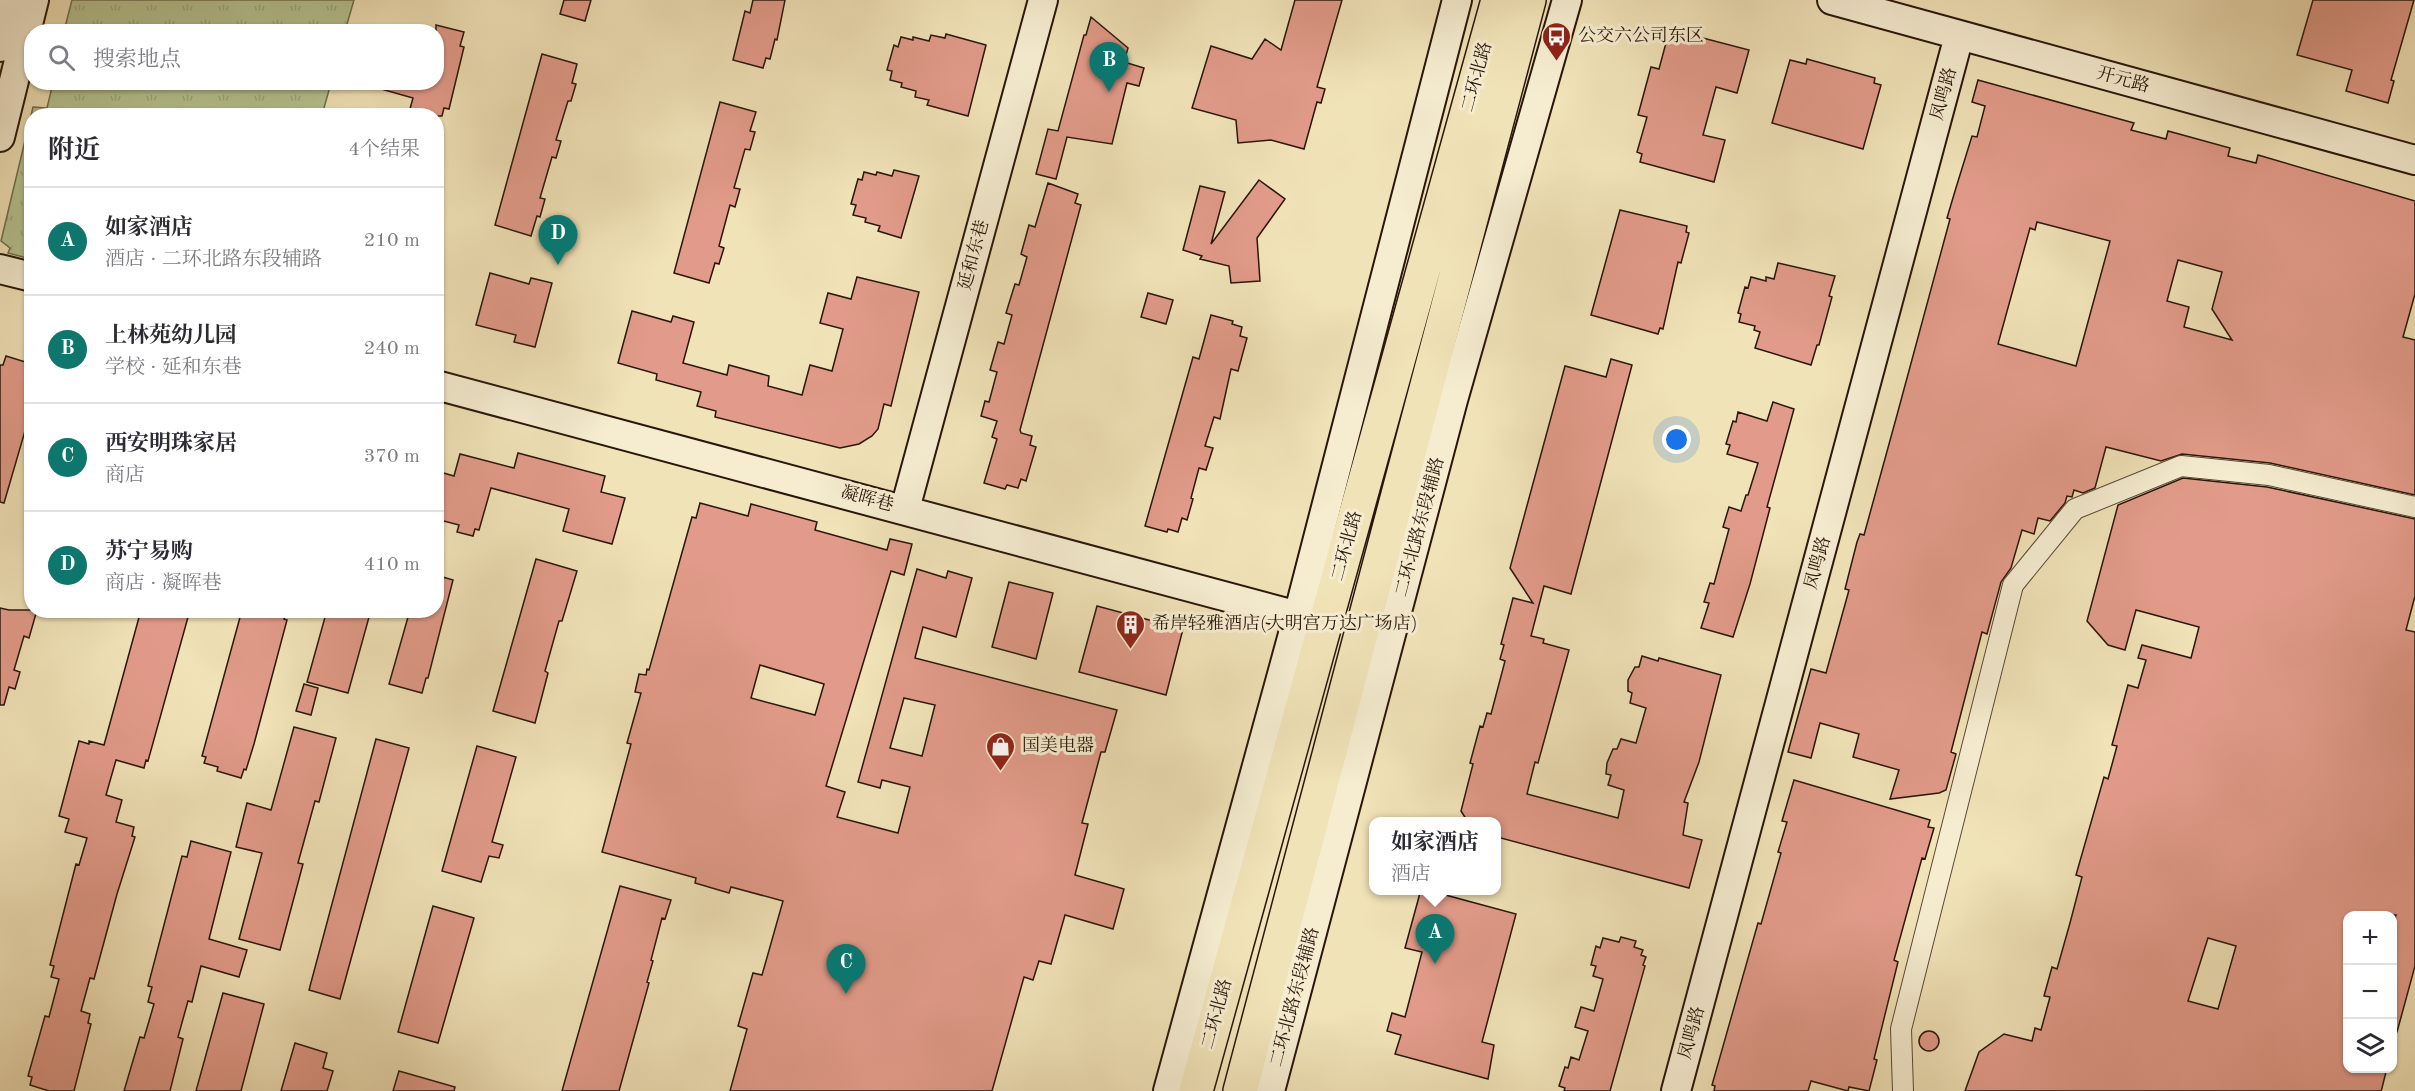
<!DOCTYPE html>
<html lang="zh">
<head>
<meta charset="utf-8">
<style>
	body { margin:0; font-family:"Old Standard TT","Noto Serif SC",serif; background:#f2f2f3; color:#2b2b33 }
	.controls { position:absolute; right:18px; bottom:18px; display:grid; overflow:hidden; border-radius:12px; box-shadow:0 2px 4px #0004 }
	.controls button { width:54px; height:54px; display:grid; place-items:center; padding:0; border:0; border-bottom:2px solid #e1e1e2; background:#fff; color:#2b2b33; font:30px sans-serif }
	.you { position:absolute; left:1677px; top:440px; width:21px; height:21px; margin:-15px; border:4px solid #fff; border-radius:50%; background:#1a73e8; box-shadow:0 0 0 9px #1a73e833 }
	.badge { display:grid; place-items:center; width:39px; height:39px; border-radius:50%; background:#0f766e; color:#fff; font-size:20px; font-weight:700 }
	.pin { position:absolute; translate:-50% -50px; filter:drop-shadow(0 2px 3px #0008) }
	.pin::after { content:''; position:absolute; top:32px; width:21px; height:18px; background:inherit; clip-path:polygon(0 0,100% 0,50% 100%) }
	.popup { position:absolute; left:1369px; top:817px; width:132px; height:78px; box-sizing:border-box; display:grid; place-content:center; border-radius:12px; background:#fff; filter:drop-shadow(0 2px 4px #0005); font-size:20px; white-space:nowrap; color:#7c7c81 }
	.popup b { font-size:22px; color:#2b2b33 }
	.popup::after { content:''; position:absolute; left:50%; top:100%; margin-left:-12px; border:12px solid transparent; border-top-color:#fff }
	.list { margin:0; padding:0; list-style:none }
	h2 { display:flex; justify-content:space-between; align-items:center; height:78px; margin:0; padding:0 24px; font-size:26px }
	h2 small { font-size:20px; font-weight:400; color:#7c7c81 }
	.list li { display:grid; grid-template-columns:39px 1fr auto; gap:18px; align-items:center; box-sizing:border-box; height:108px; padding:0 24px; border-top:2px solid #e1e1e2 }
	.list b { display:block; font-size:22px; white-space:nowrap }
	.list p { margin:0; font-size:20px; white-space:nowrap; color:#7c7c81 }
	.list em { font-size:20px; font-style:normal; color:#7c7c81 }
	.icon { flex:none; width:33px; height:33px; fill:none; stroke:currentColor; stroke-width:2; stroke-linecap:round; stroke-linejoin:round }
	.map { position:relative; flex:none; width:2415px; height:1091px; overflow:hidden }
	.search { position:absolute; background:#fff; box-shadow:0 2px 4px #0004; left:24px; top:24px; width:420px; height:66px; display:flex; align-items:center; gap:15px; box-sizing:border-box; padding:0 21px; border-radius:24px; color:#7c7c81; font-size:22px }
	.panel { position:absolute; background:#fff; box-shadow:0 2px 4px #0004; left:24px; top:108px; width:420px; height:510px; border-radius:24px }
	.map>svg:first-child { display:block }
</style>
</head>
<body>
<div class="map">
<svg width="2415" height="1091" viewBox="0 0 2415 1091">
	<defs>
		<pattern id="grass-tufts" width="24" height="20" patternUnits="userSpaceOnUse" patternTransform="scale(1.5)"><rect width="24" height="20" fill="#b6c492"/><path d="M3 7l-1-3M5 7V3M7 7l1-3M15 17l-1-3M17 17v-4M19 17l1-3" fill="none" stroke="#9ca87d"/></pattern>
	</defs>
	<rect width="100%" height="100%" fill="#f1e3b8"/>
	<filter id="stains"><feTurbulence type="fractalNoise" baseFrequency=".00333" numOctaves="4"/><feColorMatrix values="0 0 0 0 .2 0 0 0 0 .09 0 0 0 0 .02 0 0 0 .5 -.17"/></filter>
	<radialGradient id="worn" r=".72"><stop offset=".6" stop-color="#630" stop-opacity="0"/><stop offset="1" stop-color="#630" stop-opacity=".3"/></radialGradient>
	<path fill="url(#grass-tufts)" stroke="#706d4e" stroke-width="1.5" d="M72,0H354L345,31H64Z
		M53,83V82L331,83L322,115L32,116L31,259L8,253L10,248L1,241L33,107L47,108Z"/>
	<path fill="#e29b8a" stroke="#29160a" stroke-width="1.5" fill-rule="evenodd" d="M564,0H591L585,21L560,14Z
		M753,0H785L777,40L775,39L770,59L766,58L763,68L733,60L745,11L750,13Z
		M1295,0H1342L1317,87L1325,89L1321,103L1317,102L1304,149L1271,140L1238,143L1236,120L1192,108L1211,46L1252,59L1265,39L1281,50Z
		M2313,0H2414L2391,80L2394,81L2388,103L2346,91L2352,70L2297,55Z
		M1091,17L1128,48L1124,62L1144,68L1139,86L1127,83L1112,144L1067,137L1056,179L1036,174L1048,129L1058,131L1084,35H1086Z
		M436,25L464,32L460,46L464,47L449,109L444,108L442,116H408L413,98L374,87L375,82H436Z
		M1676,31L1749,50L1737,93L1716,87L1703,135L1725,140L1714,182L1640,162L1642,154L1637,152L1647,117L1638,115L1651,67L1659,69L1667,39L1673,40Z
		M946,34L986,45L968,116L927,105L929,100L915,97L916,91L901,87L902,83L890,80L892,71L887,70L894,45L898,47L901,37L913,40V37L929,41L931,35L945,38Z
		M542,54L577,64L572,83L576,84L571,101H568L556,140L561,141L556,158L552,157L540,198L545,199L540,217L537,216L531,236L495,225Z
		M1807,59L1875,78L1874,83L1881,85L1863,149L1772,123L1790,60L1806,64Z
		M1978,80L2134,123L2131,130L2166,139L2168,131L2230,148L2228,156L2256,163L2258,155L2415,201V294L2403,337L2415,340V495L2270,463L2182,454L2161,461L2106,447L2095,488L2083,493L2074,490L2072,497L2067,496L2065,503L2050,521L2038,518L2034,534L2022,530L2011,568L2001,582L1987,634L1982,632L1951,752L1956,754L1946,790L1939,793L1890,799L1899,770L1853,757L1859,734L1820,723L1811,758L1788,752L1811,669L1826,673L1849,590L1845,589L1857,542L1860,534L1864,535L1897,415L1950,219L1947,218L1955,191L1972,136L1977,137L1985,106L1972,102ZM2037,222L2110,241L2076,366L1998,344L2030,228L2035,230ZM2178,260L2222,272L2212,309L2232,340L2184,327L2189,307L2167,301Z
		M720,102L756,112L750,131L755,132L750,150L745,149L734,188L740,189L735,207L730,205L719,246L724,248L719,264L715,263L709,283L674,273Z
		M894,170L919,176L901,238L878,231L880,226L865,222L866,218L853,215L856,205L851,204L858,179L862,180L864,172L876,175L877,172L892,176Z
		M1259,180L1285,199L1257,238L1260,281L1231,283L1229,266L1200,259L1202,256L1183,250L1200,186L1225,192L1211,244Z
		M1048,183L1078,194L1075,203L1081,205L1020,430L1021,433L1032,436L1030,445L1036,447L1026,481L1021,479L1018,488L1007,485L1005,489L984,483L997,439L992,437L997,421L981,416L985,401L989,402L997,372L990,370L998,342L1004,344L1012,315L1006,313L1015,284L1019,285L1027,257L1021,254L1029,225L1035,227Z
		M1620,210L1687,226L1686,232L1689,233L1681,263L1678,262L1663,329L1660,328L1658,334L1591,315Z
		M1778,263L1835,276L1829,296L1832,297L1819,345H1817L1811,365L1755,348L1760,332L1754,330L1755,326L1739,322L1741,314L1738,313L1745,287L1748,288L1751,277L1766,281V277L1774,279Z
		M490,273L529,284L531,278L552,283L535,347L514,342L516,335L476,325Z
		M857,277L919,292L891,406L884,404L878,429L872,436L859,444L840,448L715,417L716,411L697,406L701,392L656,380L657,374L618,363L632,311L671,322L673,316L694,322L683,363L727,375L729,365L769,376L768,386L802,395L810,365L832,371L843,329L820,323L828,293L851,299Z
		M1148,293L1173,300L1166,324L1141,317Z
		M1211,315L1233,321L1232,324L1242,327L1240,336L1247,338L1238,371L1231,369L1220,419L1214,417L1205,446L1213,448L1206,470L1199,468L1191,498L1193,499L1187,520L1182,518L1178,532L1168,529L1167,532L1145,526L1193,357L1199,359Z
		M6,356L32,364V407L4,503L0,502V365H3Z
		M1611,359L1632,365L1571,594L1544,586L1531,636L1544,639L1543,643L1569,650L1538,763L1535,762L1527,794L1618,818L1624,790L1608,785L1611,775L1606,774L1607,763L1613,749H1617L1621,739L1636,743L1646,708L1630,703L1632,693L1628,691V680L1635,667H1639L1642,656L1658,661L1659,658L1721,675L1699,762L1684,802L1688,803L1683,835L1702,840L1689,888L1497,837V822H1468L1461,811L1473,764L1470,763L1480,726L1483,727L1487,713L1491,714L1505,661L1500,659L1504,645L1501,644L1513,598L1533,603L1510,568L1565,366L1606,377Z
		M1773,402L1794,409L1767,507L1770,508L1750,584L1733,637L1701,628L1709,603L1704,602L1710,583L1714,584L1729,529L1723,527L1729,507L1741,511L1746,495H1748L1758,463L1727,454L1730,445L1726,444L1733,421L1736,422L1738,412L1767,421Z
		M518,453L605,476L601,492L625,498L612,544L563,531L569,509L491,488L479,530L475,529L473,536L457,532L459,525L436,519V486L440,472L454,476L460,454L514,468Z
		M2183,478L2267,487L2415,519V596L2406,630L2415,632V966L2397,1032L2392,1031V930L2396,915H2348V1068H2387L2382,1088L2381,1091H1965L1979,1052L2004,1034L2032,1041L2035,1028L2041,1030L2050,997L2044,996L2052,967L2057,969L2070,923L2082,877L2076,875L2104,777L2108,779L2117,746L2112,745L2128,685L2138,688L2146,660L2138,658L2142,645L2191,658L2199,627L2136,610L2125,650L2108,645L2087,621L2118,505ZM2208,938L2236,946L2218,1009L2188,1001Z
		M700,503L748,516L751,504L817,522L815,530L887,550L890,539L912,544L904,575L891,571L826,786L845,792L837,817L898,833L910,787L882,780L880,788L858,782L917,569L946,578L948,571L972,578L956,637L923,627L915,658L1117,710L1105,752H1101L1082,823L1088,824L1075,875L1124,889L1113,929L1065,915L1051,964L1039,961L1033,980L1024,977L992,1091H730L747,1029L738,1026L753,973L762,975L783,901L731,887L729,893L695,883L696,878L602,852L631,744L627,743L641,693L635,692L639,674L646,675L647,669L649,670L692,517L696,518ZM760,665L824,684L815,715L751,698ZM904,698L935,705L922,756L890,748Z
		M536,559L577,571L562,621H559L545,671L548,673L535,723L493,711Z
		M436,575L453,580L428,678H426L422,693L389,684L410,610H436Z
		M1009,582L1053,593L1036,659L992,647Z
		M1097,606L1183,629L1166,695L1079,672Z
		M0,608L9,610H37L29,638L24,636L14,670L20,672L15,689L9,687L4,705H0Z
		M141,610H190L148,761L146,760L144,768L116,760L106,795L122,800L116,822L134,827L132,836L135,837L117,894L94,979L90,978L81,1011L90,1014L88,1023L91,1024L74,1091H49L30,1085L32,1077L28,1076L45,1016L49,1017L59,979L51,977L54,966L50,965L76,864L79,865L87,838L65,832L69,819L59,816L79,741L89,744V741L104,745Z
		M242,610H286L284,619L287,620L254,744L246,770L244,769L241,778L217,771L218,767L204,763L206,757L202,756Z
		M327,610H371L348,693L307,682Z
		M304,684L318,688L311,715L296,711Z
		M294,727L336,738L319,802L315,801L298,863L303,864L280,950L239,939L262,853L236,847L247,803L271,810Z
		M376,739L409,748L340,999L309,990Z
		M477,746L516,757L492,842L503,845L499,858L489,856L481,882L442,871Z
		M1794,780L1930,820L1928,827L1934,828L1925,859L1922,858L1894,960L1898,962L1874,1059L1877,1060L1869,1091L1849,1087L1848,1091L1811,1081L1808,1091H1714L1715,1086L1712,1085L1758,923L1761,924L1781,853L1778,852L1787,822L1782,821Z
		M191,841L231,852L209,939L247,950L239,977L201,966L192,1002L188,1001L178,1037L183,1039L170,1091H124L140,1037L144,1038L154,1004L148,1002L152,987L148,986L182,856L187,857Z
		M620,886L671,900L665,919L662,918L651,960L653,961L647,982L649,983L619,1091H562Z
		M1420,893L1437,897L1438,893L1516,914L1482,1042L1494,1045L1488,1079L1395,1054L1401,1035L1387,1031L1392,1013L1405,1017L1422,952L1405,948Z
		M433,906L474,918L438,1043L398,1032Z
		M1621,937L1636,941L1634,947L1643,950L1641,955L1646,957L1643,965L1645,966L1610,1091H1564L1565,1088L1559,1086L1565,1067L1568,1068L1571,1057L1579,1060L1588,1031L1575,1027L1581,1007L1594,1011L1603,979L1593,976L1596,966L1591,965L1596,946L1600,948L1603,938L1619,942Z
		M223,993L264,1004L241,1091H196Z
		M1919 1041a10 10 0 1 1 20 0a10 10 0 1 1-20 0Z
		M295,1043L327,1053L323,1068L333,1071L327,1091H281Z
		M399,1071L455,1087L454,1091H393Z"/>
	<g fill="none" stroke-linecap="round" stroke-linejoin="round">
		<defs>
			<path id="street" d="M1903,1091L1901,1029L2013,585L2075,509L2181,466L2269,475L2415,507"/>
			<path id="secondary" d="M1832,0L2415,160
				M0,47L11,0
				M0,137L34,0
				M0,269L32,277
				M436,385L1298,616
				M905,509L1043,0
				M1168,1091L1298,616L1457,0
				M1270,1091L1453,400L1567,0
				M1676,1091L1959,36"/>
			<path id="highway" d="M1196,1091L1498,0
				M1240,1091L1529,0"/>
		</defs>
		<use href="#street" stroke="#5b4936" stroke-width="22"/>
		<use href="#secondary" stroke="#29160a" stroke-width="32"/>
		<use href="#highway" stroke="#29160a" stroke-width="36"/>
		<use href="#street" stroke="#f6edd1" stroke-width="20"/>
		<use href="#secondary" stroke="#f6edd1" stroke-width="28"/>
		<use href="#highway" stroke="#f1e3b8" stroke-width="33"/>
	</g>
	<defs>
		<symbol id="bus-pin" viewBox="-11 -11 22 30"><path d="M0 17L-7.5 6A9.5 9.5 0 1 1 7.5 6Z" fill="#8f2418" stroke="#f6edd1"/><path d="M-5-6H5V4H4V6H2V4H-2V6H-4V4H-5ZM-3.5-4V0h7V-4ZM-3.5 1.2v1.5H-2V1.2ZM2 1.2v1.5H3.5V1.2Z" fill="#fff"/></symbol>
		<symbol id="building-pin" viewBox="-11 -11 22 30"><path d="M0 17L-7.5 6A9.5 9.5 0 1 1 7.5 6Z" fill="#8f2418" stroke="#f6edd1"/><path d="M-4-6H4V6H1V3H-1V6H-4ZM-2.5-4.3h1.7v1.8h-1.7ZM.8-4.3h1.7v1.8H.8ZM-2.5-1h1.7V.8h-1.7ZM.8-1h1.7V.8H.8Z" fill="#fff"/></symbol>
		<symbol id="shop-pin" viewBox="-11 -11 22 30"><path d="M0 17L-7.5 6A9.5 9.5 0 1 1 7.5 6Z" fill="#8f2418" stroke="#f6edd1"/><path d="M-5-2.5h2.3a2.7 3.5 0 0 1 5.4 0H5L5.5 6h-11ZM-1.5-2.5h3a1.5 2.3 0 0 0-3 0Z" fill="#fff"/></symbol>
	</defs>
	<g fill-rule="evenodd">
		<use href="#bus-pin" x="1540" y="20" width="33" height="45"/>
		<use href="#building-pin" x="1114" y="608" width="33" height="45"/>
		<use href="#shop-pin" x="984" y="730" width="33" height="45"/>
	</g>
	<g text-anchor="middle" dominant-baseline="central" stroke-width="6" stroke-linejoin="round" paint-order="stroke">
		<g font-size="18" fill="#29160a" stroke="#f6edd1" text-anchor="start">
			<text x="1578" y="36">公交六公司东区</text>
			<text x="1152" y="624">希岸轻雅酒店(大明宫万达广场店)</text>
			<text x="1022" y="746">国美电器</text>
		</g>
		<g font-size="18" fill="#29160a" stroke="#f6edd1">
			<text transform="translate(1477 77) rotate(-75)">二环北路</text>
			<text transform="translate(2123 80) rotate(15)">开元路</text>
			<text transform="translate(1944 94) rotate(-75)">凤鸣路</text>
			<text transform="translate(974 255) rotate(-75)">延和东巷</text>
			<text transform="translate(867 499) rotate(15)">凝晖巷</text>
			<text transform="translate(1420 527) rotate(-75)">二环北路东段辅路</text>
			<text transform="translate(1347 546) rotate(-75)">二环北路</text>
			<text transform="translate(1818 563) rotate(-75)">凤鸣路</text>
			<text transform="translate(1295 997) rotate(-75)">二环北路东段辅路</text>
			<text transform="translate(1217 1014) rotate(-75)">二环北路</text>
			<text transform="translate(1692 1033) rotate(-75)">凤鸣路</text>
		</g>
	</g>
	<rect width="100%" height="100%" filter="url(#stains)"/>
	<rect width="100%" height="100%" fill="url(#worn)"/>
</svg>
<div class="controls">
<button>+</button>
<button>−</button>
<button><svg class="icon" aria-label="layers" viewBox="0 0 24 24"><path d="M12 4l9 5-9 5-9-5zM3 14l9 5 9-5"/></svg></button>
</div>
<div class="you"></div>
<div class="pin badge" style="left:1435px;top:964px">A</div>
<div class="popup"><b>如家酒店</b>酒店</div>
<div class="pin badge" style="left:1109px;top:92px">B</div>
<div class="pin badge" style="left:846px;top:994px">C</div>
<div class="pin badge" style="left:558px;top:265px">D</div>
<div class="search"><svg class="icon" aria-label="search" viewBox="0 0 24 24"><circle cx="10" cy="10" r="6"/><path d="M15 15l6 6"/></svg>搜索地点</div>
<section class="panel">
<h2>附近<small>4个结果</small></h2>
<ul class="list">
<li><span class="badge">A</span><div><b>如家酒店</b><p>酒店 · 二环北路东段辅路</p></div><em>210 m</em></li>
<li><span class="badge">B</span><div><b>上林苑幼儿园</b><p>学校 · 延和东巷</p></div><em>240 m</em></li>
<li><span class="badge">C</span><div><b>西安明珠家居</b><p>商店</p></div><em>370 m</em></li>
<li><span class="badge">D</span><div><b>苏宁易购</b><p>商店 · 凝晖巷</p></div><em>410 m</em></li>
</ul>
</section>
</div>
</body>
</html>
